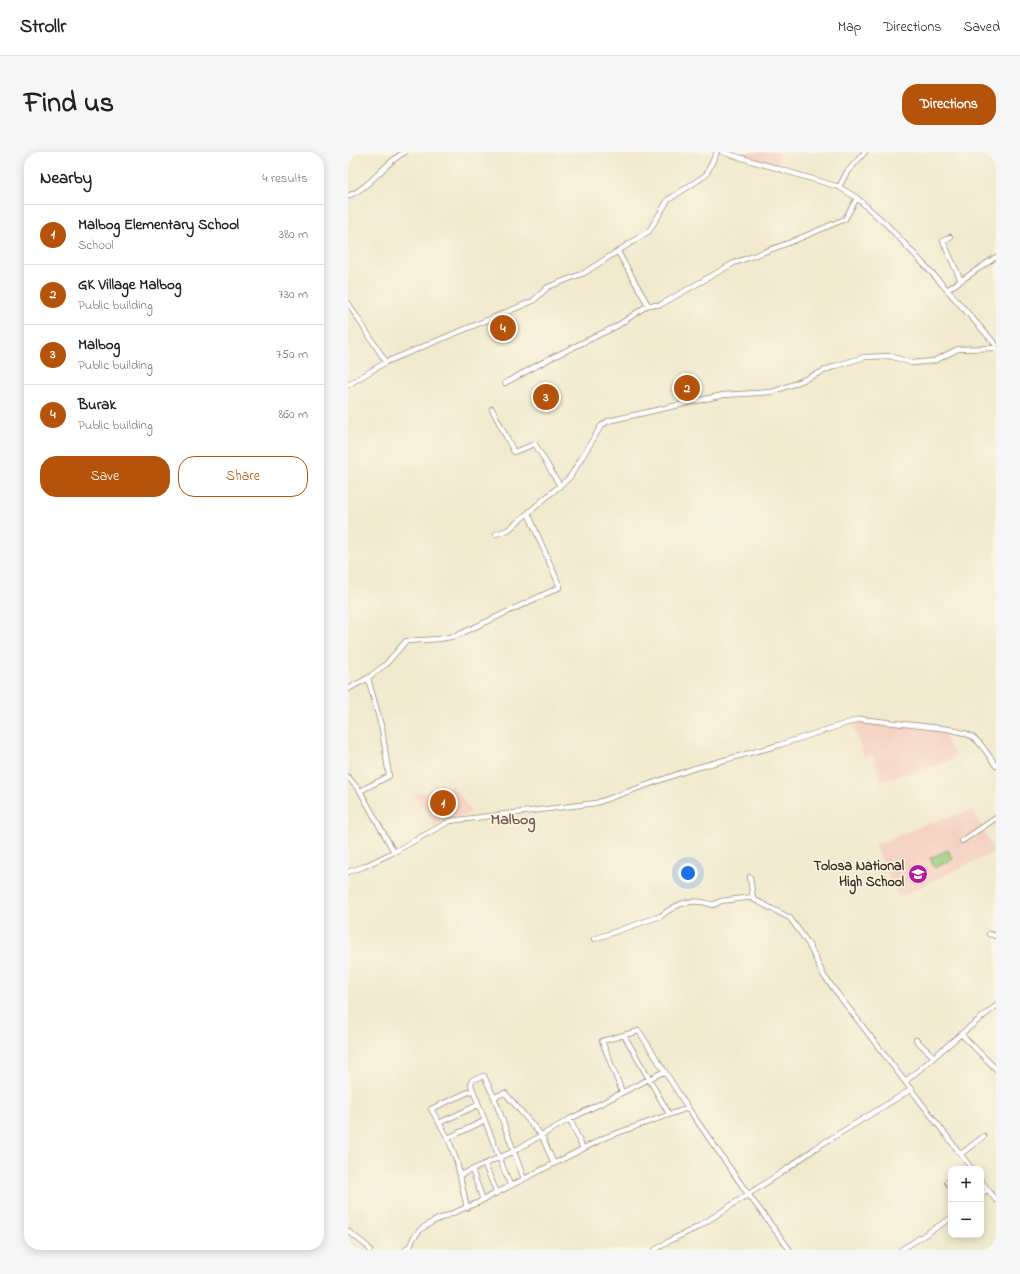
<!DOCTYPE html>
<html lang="en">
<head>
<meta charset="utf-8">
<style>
	body { margin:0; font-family:"Indie Flower",sans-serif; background:#f6f6f6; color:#202124 }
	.controls { position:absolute; right:12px; bottom:12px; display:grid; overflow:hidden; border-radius:8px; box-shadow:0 2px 10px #0003 }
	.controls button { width:36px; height:36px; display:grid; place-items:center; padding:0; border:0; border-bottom:1px solid #e0e0e0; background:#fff; color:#202124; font:20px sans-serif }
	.you { position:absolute; left:340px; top:721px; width:14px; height:14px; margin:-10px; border:3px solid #fff; border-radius:50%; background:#1a73e8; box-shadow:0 0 0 6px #1a73e833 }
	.badge { display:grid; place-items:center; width:26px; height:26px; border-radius:50%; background:#b45309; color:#fff; font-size:13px; font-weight:700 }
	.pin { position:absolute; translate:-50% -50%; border:2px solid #fff; box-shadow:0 1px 4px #0006 }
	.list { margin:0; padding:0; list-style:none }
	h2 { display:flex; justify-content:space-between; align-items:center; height:52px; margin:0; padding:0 16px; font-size:17px }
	h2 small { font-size:13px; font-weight:400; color:#757577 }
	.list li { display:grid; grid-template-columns:26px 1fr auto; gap:12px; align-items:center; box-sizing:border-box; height:60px; padding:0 16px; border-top:1px solid #e0e0e0 }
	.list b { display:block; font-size:15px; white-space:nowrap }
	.list p { margin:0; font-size:13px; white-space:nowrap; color:#757577 }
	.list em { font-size:13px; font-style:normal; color:#757577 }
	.actions { display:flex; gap:8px; padding:12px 16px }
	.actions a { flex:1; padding:9px 0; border:1px solid #b45309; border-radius:16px; text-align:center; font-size:14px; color:#b45309 }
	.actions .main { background:#b45309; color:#fff }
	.map { position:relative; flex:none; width:648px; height:1098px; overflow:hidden; border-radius:16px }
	header { display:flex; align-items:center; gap:24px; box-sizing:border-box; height:56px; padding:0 20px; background:#fff; border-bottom:1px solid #e0e0e0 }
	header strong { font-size:19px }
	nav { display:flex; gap:22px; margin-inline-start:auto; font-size:14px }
	.intro { display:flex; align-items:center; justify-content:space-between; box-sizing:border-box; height:96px; padding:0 24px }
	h1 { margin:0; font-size:28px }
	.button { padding:10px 18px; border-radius:16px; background:#b45309; color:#fff; font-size:14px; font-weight:700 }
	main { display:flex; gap:24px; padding:0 24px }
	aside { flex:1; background:#fff; border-radius:16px; box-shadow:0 2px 10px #0003 }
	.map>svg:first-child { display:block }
</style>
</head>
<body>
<header>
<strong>Strollr</strong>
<nav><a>Map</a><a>Directions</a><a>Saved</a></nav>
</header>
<div class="intro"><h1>Find us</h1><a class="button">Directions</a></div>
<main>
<aside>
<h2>Nearby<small>4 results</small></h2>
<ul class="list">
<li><span class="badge">1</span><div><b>Malbog Elementary School</b><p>School</p></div><em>380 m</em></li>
<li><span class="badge">2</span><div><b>GK Village Malbog</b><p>Public building</p></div><em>730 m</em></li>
<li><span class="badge">3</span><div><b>Malbog</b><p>Public building</p></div><em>750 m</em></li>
<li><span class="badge">4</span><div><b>Burak</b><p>Public building</p></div><em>860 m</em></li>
</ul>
<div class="actions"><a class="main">Save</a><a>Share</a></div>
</aside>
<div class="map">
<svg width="648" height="1098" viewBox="0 0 648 1098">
	<rect width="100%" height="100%" fill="#fcf5e5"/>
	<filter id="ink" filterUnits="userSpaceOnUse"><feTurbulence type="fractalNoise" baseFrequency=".025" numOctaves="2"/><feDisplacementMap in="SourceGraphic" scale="8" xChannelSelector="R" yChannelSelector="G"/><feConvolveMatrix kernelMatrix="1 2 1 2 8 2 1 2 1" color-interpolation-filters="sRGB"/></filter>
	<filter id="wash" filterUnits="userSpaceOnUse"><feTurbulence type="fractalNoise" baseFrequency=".012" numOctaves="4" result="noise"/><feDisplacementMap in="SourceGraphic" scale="16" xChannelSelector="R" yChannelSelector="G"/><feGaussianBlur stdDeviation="0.9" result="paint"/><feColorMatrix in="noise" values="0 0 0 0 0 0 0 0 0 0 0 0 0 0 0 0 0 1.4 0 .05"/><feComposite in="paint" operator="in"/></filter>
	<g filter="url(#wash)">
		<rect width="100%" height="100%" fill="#f1eacf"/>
		<path fill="#f5d2c3" d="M380,0H431L429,15Z
			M512,569L598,579V588L608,605L601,609L534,629L524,603L516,605L504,572Z
			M105,633L123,660L86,673L67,643Z
			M625,658L647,700L551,745L527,693L581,671Z"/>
		<path fill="#99ce80" stroke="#6a7c4f" d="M600,698L605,707L587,716L582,706Z"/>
	</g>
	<g filter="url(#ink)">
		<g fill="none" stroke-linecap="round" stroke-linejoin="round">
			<defs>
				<path id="minor" d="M374,0L491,35L509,46L539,73L584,121L648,193
					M491,35L499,20L517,0
					M0,44C23,35 36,11 57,0
					M602,85L595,89L613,129
					M599,138L648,105
					M0,151L38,210
					M300,153H312L386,111L443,90L497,67L509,46
					M157,231L201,207L269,174L300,153L270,100
					M0,233L38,210L185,149L200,135L236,121L301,79L320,48L358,23L369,0
					M144,257L166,300L187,292L212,334
					M148,382L160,378L180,361
					M0,537L20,526
					M0,625L12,639L46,700
					M12,639L41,624L34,577L20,526L38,512L58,489L91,487L108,484L212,435L180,361L222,325L253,274L260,269L375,243L424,240L446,232L487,214L517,205L542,204L564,211L586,209L610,197L648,196
					M614,689L648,666
					M0,720L15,715L46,700L102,669L248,651L344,617L431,593L512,567L600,577C607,579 615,580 621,583C632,588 641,604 648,614
					M402,725L405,747L442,766L460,791L476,824L624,1017
					M641,782L648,784
					M246,787L313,764C329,751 345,745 365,753L373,749L405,745
					M613,882L648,917
					M276,883L321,962
					M568,888L586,905
					M558,929L613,882L648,854
					M125,938L123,933L124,928L136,924L146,945
					M274,940L254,889L291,879L340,956L400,1042L442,1098
					M222,967L235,997
					M91,971L130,953
					M100,986L136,969
					M613,1002L636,984
					M137,1013L149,1041
					M124,1018L135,1048
					M112,1023L166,999L222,967L317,919
					M176,1027L146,945L157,941L194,984L206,1012
					M633,1029L648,1048
					M599,1030L603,1036
					M633,1043L639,1037
					M119,1056L109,1010L100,986L83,957L125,938L162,1033
					M0,1079L19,1094L22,1098
					M57,1098L62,1094L66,1085L73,1077L86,1069L129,1051L258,985L340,956
					M307,1098L323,1088L350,1075L439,1017L469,995L564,937
					M553,1098L603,1066"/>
			</defs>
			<use href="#minor" stroke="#968a76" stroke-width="6"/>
			<use href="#minor" stroke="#fff" stroke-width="4.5"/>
		</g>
	</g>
	<defs>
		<symbol id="school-disc" viewBox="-11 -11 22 22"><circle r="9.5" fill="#b5179e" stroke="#fcf5e5"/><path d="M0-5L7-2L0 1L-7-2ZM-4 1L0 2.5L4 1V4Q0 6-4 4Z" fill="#fff"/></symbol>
	</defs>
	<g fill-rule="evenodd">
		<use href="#school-disc" x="559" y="711" width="22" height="22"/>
	</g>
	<g text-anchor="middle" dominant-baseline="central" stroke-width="3" stroke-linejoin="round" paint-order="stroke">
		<g font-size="14" font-weight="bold" fill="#3b2a1e" stroke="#fcf5e5" text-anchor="end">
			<text x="556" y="714">Tolosa National<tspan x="556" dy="16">High School</tspan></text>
		</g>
		<g font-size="16" font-weight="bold" fill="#775a4e" stroke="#fcf5e5">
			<text x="165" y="668">Malbog</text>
		</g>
	</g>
</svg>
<div class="controls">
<button>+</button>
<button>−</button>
</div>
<div class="you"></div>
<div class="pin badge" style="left:95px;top:651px">1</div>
<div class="pin badge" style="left:339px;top:236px">2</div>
<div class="pin badge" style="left:198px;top:245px">3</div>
<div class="pin badge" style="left:155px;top:176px">4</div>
</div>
</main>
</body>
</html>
